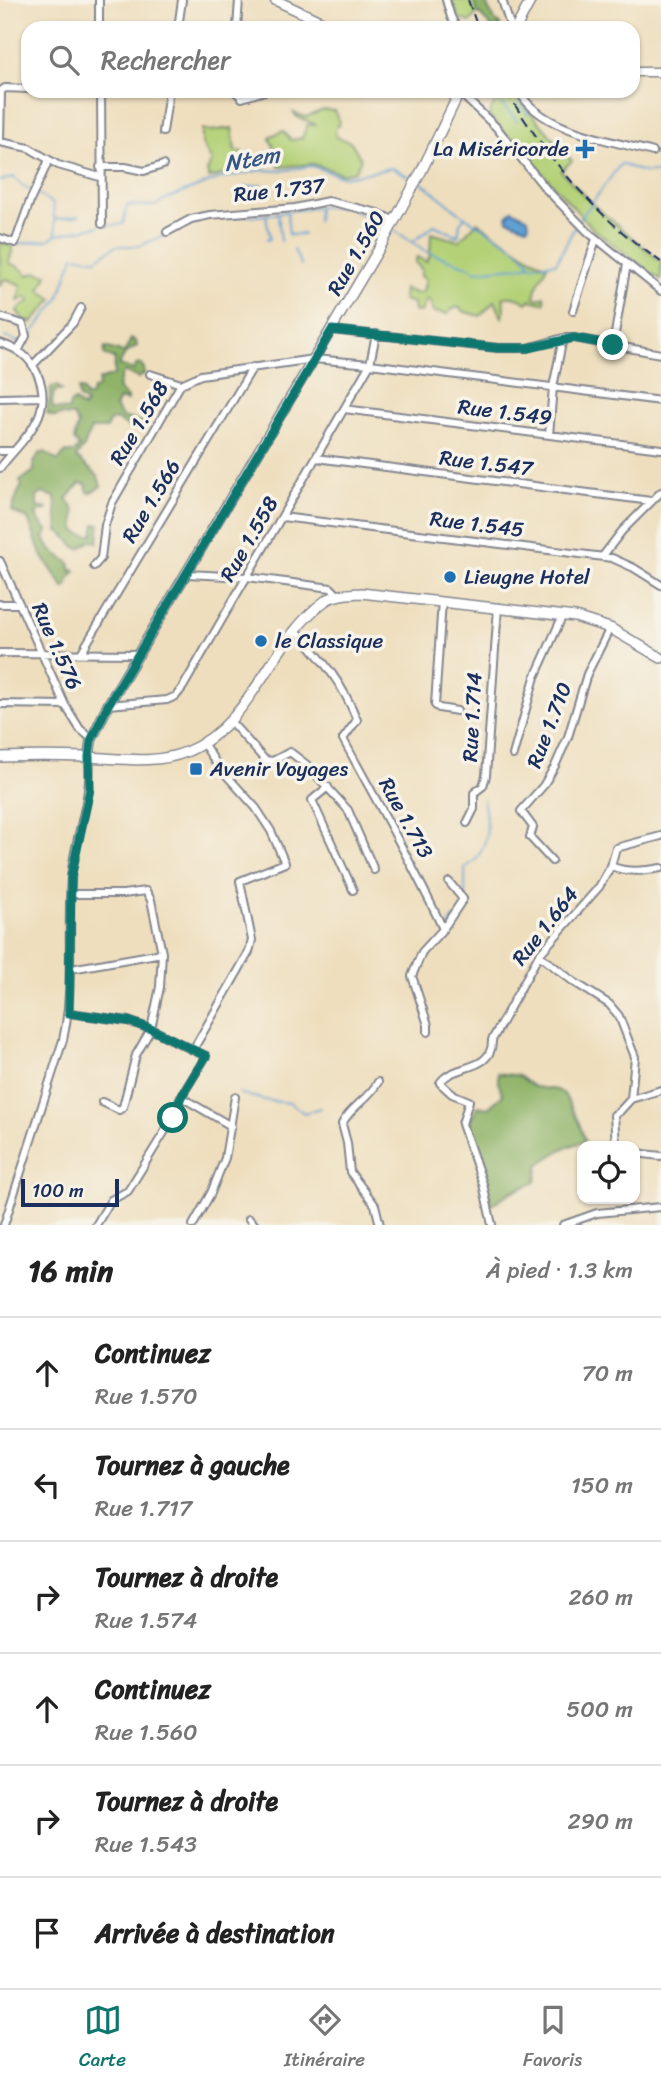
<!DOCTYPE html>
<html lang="fr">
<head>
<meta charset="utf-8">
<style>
	body { margin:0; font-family:Sriracha,sans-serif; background:#f6f6f6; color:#222 }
	.controls { position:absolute; right:21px; bottom:21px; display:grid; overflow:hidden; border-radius:14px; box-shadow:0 2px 5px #0004 }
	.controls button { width:63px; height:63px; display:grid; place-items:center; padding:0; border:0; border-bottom:2px solid #e0e0e0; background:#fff; color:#222; font:35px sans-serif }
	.scale { position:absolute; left:21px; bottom:18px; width:98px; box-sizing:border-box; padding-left:7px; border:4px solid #1b2f5e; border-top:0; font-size:19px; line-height:24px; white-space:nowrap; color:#1b2f5e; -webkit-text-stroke:5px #f7f3e8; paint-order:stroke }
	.stop { position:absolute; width:21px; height:21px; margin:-16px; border:5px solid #0f766e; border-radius:50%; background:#fff }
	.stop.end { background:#0f766e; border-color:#fff; box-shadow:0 2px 7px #0008 }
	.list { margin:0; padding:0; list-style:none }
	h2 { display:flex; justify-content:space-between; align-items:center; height:91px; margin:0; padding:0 28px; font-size:30px }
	h2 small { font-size:23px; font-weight:400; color:#767676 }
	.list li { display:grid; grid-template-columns:46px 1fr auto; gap:21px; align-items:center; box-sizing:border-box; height:112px; padding:0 28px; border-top:2px solid #e0e0e0 }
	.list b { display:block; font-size:26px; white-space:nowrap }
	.list p { margin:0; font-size:23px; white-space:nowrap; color:#767676 }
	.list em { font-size:23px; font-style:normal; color:#767676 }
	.icon { flex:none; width:38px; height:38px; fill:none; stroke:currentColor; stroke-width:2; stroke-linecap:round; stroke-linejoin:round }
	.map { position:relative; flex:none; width:661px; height:1225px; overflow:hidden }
	.search { position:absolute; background:#fff; box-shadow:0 2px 5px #0004; left:21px; right:21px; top:21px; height:77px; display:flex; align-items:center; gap:18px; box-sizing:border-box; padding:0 24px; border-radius:21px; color:#767676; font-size:26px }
	.sheet { height:763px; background:#fff }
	nav { display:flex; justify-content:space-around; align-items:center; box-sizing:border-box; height:98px; border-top:2px solid #e0e0e0; background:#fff; font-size:19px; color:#767676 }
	nav a { display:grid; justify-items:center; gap:4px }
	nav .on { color:#0f766e }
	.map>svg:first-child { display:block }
</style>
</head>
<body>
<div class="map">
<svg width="661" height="1225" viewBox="0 0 661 1225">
	<rect width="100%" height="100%" fill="#f7f3e8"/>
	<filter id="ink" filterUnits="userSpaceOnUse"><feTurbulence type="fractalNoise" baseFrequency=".0143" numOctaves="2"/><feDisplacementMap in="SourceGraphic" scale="14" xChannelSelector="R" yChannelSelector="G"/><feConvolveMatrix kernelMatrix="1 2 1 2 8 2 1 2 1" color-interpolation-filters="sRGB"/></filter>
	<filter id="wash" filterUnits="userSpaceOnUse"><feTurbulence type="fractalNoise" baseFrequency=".00686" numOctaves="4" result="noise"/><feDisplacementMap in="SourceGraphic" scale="28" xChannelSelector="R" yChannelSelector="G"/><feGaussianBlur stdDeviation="1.57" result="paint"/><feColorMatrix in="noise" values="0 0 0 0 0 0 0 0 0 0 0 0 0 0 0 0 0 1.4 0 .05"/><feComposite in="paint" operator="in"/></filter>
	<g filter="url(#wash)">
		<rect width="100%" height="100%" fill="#eedebd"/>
		<path fill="#b4d177" stroke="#68806a" stroke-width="2" d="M451,0H473L478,13L470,22L460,19Z
			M499,91H517L522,102L572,161L561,171L591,203L661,262V280L593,229L528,157L519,140L509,137L489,116Z
			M323,110L335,111L340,122L335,130L336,137L351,142L361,159L355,171L343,174L313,164L279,167V158L270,139L271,136L283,131L291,140L302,138L307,125H317L297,117L294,113L306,117Z
			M232,128L235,151L242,152L245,169L209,178L207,171L212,161L202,144V129L211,131Z
			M477,222L528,256L547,266L536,288L534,297L539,299L544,296L545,302L542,303L530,300L527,303C520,298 511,295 503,298L505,309L502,317L495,301L480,316L465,312L458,307L451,310L448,314L433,312L430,301L427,299L421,312L414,311L413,303L403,300L404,289L418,294L423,291L426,279L420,276L422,270L415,262L417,257L426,262L430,255L431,233L459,241Z
			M0,242L13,247L9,263L19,267L28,275L37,272L47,275L40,290L53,299L32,323L22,318L17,311L19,308L30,301L26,297L18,301L21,285L7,279L3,280L0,286Z"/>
		<path fill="#8fb368" stroke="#557163" stroke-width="2" d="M473,0H490L487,6L496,22L500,24V28H493L478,13Z
			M131,339L136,341L137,346L125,354L119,365L134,370L136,365L140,364L144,368V374L138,378L126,372L122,374L118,388L128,399V401L119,399L115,407L122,417L146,423V425H135L128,427L116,419L109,421L107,429H91L84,447L76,457L98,476L101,486L90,493L88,492L86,484L80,483L67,499L75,511C74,528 72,536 93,535L95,524H100L98,542L90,541L80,549C70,547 68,534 58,531L55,497L42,493L37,497V507L48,509L36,513L38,520L48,531L44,537C47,551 59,555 70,563V571L74,569L76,571L69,579L67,587L64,588L41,554L28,519L13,512L12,510C16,501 16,493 22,486L20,481L34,471V463L39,454L45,452L58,461L66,452L74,453L79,447L74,440L78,424L73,416L61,415L55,417L47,414L51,387L57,386L62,390L54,392L52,403L54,409L69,410L70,404L75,401L83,408L86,403L79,398L78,389H82L86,397H90L93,390L98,387L99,380L114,375L115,359L104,355L105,347L124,353Z
			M498,1073L519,1076L534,1087L557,1090L564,1094L579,1123L585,1141L564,1148L539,1164L536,1182L511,1192L491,1205L485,1174L470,1132L471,1118L478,1106L488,1108L503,1095L498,1082Z"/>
		<path fill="#61a0d3" stroke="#3e6898" stroke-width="2" d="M512,210L528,218L529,225L527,227L508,220L507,216Z"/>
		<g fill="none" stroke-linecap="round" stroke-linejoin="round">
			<path stroke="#61a0d3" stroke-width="2" d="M513,91L528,115
				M467,95L499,101L517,121
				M0,181L14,177L21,185L32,190
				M421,182L465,217L512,245L528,260L530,264
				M241,188L262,185
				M37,193L53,204L56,235L99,226
				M353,210L386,225
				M287,213L289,235L304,234
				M266,215L270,239L266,240
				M278,215L281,241
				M232,216H257L319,207H341
				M56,219L79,216
				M580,219L619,166L621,164L643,172L661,173
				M317,221L318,208
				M105,226L123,224L127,205L155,206L166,199L218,179L261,170L280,171L312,166L344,177L392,168L412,178
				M394,230L427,252L468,266L475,271L556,263L577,223
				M413,242L434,225L458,236L460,223L464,218
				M18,244L48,240L56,235
				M294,250L301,265
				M5,337L21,343
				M28,339L58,300L74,256L96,259L116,246H140L165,235
				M465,899V868C469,864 475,862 477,858C491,838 487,821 483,799
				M444,932L455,917
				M239,1093L264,1100L290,1103L304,1113L320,1108"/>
		</g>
	</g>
	<g filter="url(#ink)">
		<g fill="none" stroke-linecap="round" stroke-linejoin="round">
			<defs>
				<path id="minor" d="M99,0V28
					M446,0L451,17L457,28
					M502,0L511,28
					M178,28L182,0
					M237,28L239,0
					M28,89L5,88L1,91L0,142L29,148L58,165L100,177
					M101,91L102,224
					M235,91L242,98L265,91
					M519,91C541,132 611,140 653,152
					M459,92L496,127L546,189L588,232L661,291
					M163,132L169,91
					M100,167H125L144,171L163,165
					M167,232L191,219L210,215L295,208L328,201L378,213L395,221
					M0,238L15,243L30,201L49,160
					M573,311L596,239
					M0,317L23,324L26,336L18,351
					M332,330L498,348H528L563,338H574L661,354
					M0,343C18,349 29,356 37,373C56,415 23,438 0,468
					M613,345L627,264
					M33,365L73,323L81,308
					M150,374L181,384
					M0,398L42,397
					M344,409L661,449
					M549,435L553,387L563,338
					M0,451H13
					M316,458L651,501
					M282,517L612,558L634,568L661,585
					M602,557L622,531L661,492
					M0,561L65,705L80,729L92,739
					M94,566L101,558L105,525L112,503L181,384L201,375L314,359L370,364L661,401
					M187,574L247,577L331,588L338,595
					M442,601L435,705L439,708L457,711
					M0,604H19
					M297,631C323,661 342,682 357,720L343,739C377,802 413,864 443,929L422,952L412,976L428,1025V1032
					M0,653L140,654
					M81,653L253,367
					M0,704L65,705
					M108,705L167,700L176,696L183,687L370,364L376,334
					M231,722L265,760L273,761L290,752L307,765L348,810L374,870
					M513,755L535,677L563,615
					M328,787L312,800L353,890
					M467,823L474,809V793L483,786L486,776L498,607
					M552,861L530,837L533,827L521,811L543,786L555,766L568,737L587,674L610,628
					M611,866C627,873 644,871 661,868
					M71,894H123L146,891L151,900L162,953L160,987L151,1029L136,1055L123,1107L119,1110L102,1102
					M443,929L463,899L449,882
					M539,955L574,982L609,1004L619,1016L635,1057L631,1099
					M71,969L162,953
					M69,1013L128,1021L151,1029L193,1050
					M378,1082C369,1099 350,1107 342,1124L347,1143L350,1172L375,1205L380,1225
					M181,1097L231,1126
					M616,1146L614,1115L620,1111L631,1099L661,1090
					M635,1153L661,1156
					M249,1219L255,1225
					M4,1225L63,1040C75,986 67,933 71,879C74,837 93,800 89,757
					M96,1225L111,1200L128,1191L173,1118L181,1097L206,1056L193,1050L249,952L252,940L240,881L285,863L271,831L256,808L218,766L203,743
					M193,1225L211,1193L225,1158L235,1097
					M492,1225L483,1184L462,1124L469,1101L452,1094L440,1083C452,1063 493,1073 492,1040L539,955L599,887L611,866L616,848L661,836
					M563,1225L597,1213L661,1207"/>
				<path id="tertiary" d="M633,72H661"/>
				<path id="secondary" d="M275,0L335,28
					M516,28L531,0
					M0,757C29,756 57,756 85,757C117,758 155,765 186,752C254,724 269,642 325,601C336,594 349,594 361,593L575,617L610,628L661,658
					M89,757L91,741L108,705L383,242L422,170L460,91"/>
			</defs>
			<use href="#minor" stroke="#84868e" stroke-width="10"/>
			<use href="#tertiary" stroke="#84868e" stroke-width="11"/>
			<use href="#secondary" stroke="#84868e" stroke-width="12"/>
			<use href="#minor" stroke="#fff" stroke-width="6"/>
			<use href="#tertiary" stroke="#fff" stroke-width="8"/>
			<use href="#secondary" stroke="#fff" stroke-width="9"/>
			<path stroke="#1b2f5e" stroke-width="2" stroke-dasharray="10 5" stroke-linecap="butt" d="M468,0L478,28
				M506,91C549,160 594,215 661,262"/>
		</g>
	</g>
	<g fill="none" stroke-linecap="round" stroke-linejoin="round" filter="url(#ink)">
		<path stroke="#0f766e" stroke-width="9" d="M173,1118L181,1097L206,1056L151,1029L128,1021L69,1013L71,877L90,789L89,757L91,741L108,705L332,330L498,348H528L574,338L613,345"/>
	</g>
	<g fill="#1f6fb2" stroke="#f7f3e8" stroke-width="2.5">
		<path d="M581.5 138.5h7v7h7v7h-7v7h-7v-7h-7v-7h7z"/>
		<circle cx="450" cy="577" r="7"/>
		<circle cx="261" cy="641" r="7"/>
		<rect x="189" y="762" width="14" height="14" rx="3.5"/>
	</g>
	<g text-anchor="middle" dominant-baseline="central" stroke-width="7" stroke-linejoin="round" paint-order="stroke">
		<g font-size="21" fill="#1b2f5e" stroke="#f7f3e8" text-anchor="start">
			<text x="569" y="149" text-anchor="end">La Miséricorde</text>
			<text x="464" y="577">Lieugne Hotel</text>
			<text x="275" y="641">le Classique</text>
			<text x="210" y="769">Avenir Voyages</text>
		</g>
		<g font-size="21" fill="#1b2f5e" stroke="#f7f3e8">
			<text transform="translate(279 190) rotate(-6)">Rue 1.737</text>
			<text transform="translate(356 253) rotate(-60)">Rue 1.560</text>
			<text transform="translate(505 412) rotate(7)">Rue 1.549</text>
			<text transform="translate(139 423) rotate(-59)">Rue 1.568</text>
			<text transform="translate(486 463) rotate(7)">Rue 1.547</text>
			<text transform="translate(151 501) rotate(-59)">Rue 1.566</text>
			<text transform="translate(477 524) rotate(7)">Rue 1.545</text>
			<text transform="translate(249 539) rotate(-60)">Rue 1.558</text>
			<text transform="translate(57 646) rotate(66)">Rue 1.576</text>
			<text transform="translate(472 717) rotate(-87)">Rue 1.714</text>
			<text transform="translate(549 725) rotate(-69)">Rue 1.710</text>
			<text transform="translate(406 818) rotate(61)">Rue 1.713</text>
			<text transform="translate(545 926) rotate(-52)">Rue 1.664</text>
		</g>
		<g font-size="23" font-style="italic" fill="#345787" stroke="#f7f3e8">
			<text transform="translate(252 159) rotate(-10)">Ntem</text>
		</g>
	</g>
</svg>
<div class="controls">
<button><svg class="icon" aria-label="locate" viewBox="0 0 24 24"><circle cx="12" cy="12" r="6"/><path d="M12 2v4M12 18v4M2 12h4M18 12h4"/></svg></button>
</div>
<div class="scale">100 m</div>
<div class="stop" style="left:173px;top:1118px"></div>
<div class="stop end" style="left:613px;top:345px"></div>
<div class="search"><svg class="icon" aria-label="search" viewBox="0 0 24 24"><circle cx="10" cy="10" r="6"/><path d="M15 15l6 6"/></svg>Rechercher</div>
</div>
<section class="sheet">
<h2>16 min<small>À pied · 1.3 km</small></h2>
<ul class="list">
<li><svg class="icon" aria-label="ahead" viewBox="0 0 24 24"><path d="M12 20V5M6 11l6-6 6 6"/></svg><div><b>Continuez</b><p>Rue 1.570</p></div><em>70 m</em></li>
<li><svg class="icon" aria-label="left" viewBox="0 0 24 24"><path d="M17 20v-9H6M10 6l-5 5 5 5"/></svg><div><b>Tournez à gauche</b><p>Rue 1.717</p></div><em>150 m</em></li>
<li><svg class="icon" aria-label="right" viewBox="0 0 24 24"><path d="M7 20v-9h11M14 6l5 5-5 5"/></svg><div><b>Tournez à droite</b><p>Rue 1.574</p></div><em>260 m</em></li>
<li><svg class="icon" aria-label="ahead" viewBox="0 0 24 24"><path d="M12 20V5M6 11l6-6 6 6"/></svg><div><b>Continuez</b><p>Rue 1.560</p></div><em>500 m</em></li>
<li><svg class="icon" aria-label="right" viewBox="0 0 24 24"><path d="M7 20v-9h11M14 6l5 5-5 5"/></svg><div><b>Tournez à droite</b><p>Rue 1.543</p></div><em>290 m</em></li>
<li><svg class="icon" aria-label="arrive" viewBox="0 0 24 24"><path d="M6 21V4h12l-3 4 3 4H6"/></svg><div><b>Arrivée à destination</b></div></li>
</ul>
</section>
<nav>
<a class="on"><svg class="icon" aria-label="map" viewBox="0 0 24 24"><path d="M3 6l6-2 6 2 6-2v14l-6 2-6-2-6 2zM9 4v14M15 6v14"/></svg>Carte</a>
<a><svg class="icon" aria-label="directions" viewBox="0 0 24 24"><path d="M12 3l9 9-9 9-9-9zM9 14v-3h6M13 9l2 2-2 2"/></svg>Itinéraire</a>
<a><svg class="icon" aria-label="saved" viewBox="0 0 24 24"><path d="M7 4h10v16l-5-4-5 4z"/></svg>Favoris</a>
</nav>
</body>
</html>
